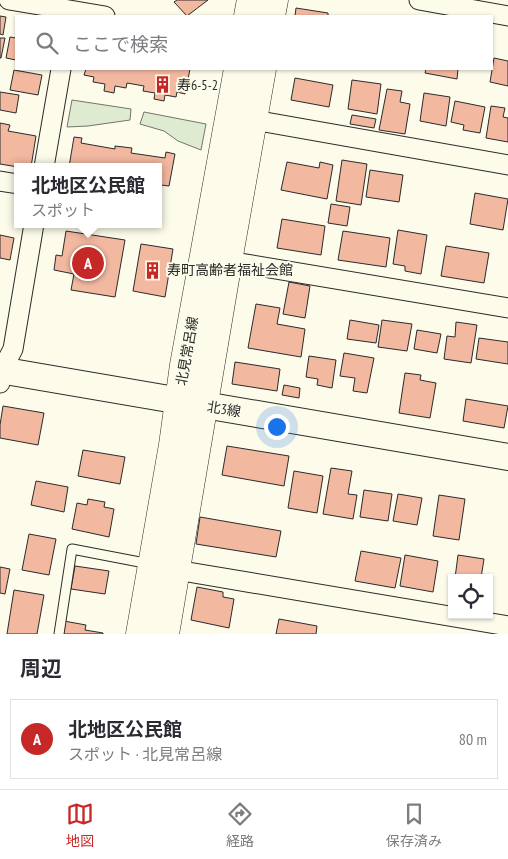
<!DOCTYPE html>
<html lang="ja">
<head>
<meta charset="utf-8">
<style>
	body { margin:0; font-family:"PT Sans Narrow","Noto Sans JP",sans-serif; background:#f7f7f7; color:#2b2b33 }
	.controls { position:absolute; right:15px; bottom:15px; display:grid; overflow:hidden; border-radius:0px; box-shadow:0 1px 4px #0004 }
	.controls button { width:45px; height:45px; display:grid; place-items:center; padding:0; border:0; border-bottom:1px solid #e1e1e2; background:#fff; color:#2b2b33; font:25px sans-serif }
	.you { position:absolute; left:276px; top:426px; width:18px; height:18px; margin:-12px; border:4px solid #fff; border-radius:50%; background:#1a73e8; box-shadow:0 0 0 8px #1a73e833 }
	.badge { display:grid; place-items:center; width:32px; height:32px; border-radius:50%; background:#c62828; color:#fff; font-size:16px; font-weight:700 }
	.pin { position:absolute; translate:-50% -50%; border:2px solid #fff; box-shadow:0 1px 5px #0006 }
	.popup { position:absolute; left:14px; top:163px; width:148px; height:65px; box-sizing:border-box; display:grid; place-content:center; border-radius:0px; background:#fff; filter:drop-shadow(0 1px 4px #0005); font-size:16px; white-space:nowrap; color:#7c7c81 }
	.popup b { font-size:19px; color:#2b2b33 }
	.popup::after { content:''; position:absolute; left:50%; top:100%; margin-left:-10px; border:10px solid transparent; border-top-color:#fff }
	.list { margin:0; padding:0; list-style:none }
	h2 { display:flex; justify-content:space-between; align-items:center; height:65px; margin:0; padding:0 20px; font-size:21px }
	h2 small { font-size:16px; font-weight:400; color:#7c7c81 }
	.list li { display:grid; grid-template-columns:32px 1fr auto; gap:15px; align-items:center; box-sizing:border-box; height:80px; margin:0 10px 10px; padding:0 10px; border:1px solid #e1e1e2; border-radius:0px }
	.list b { display:block; font-size:19px; white-space:nowrap }
	.list p { margin:0; font-size:16px; white-space:nowrap; color:#7c7c81 }
	.list em { font-size:16px; font-style:normal; color:#7c7c81 }
	.icon { flex:none; width:28px; height:28px; fill:none; stroke:currentColor; stroke-width:2; stroke-linecap:round; stroke-linejoin:round }
	.map { position:relative; flex:none; width:508px; height:634px; overflow:hidden }
	.search { position:absolute; background:#fff; box-shadow:0 1px 4px #0004; left:15px; right:15px; top:15px; height:55px; display:flex; align-items:center; gap:12px; box-sizing:border-box; padding:0 18px; border-radius:0px; color:#7c7c81; font-size:19px }
	.sheet { height:155px; background:#fff }
	nav { display:flex; justify-content:space-around; align-items:center; box-sizing:border-box; height:70px; border-top:1px solid #e1e1e2; background:#fff; font-size:14px; color:#7c7c81 }
	nav a { display:grid; justify-items:center; gap:2px }
	nav .on { color:#c62828 }
	.map>svg:first-child { display:block }
</style>
</head>
<body>
<div class="map">
<svg width="508" height="634" viewBox="0 0 508 634">
	<rect width="100%" height="100%" fill="#fdfbea"/>
	<path fill="#deebd1" stroke="#74746e" d="M72,100L131,109L130,120L88,126L67,127Z
		M144,112L206,124L201,150L178,141L164,131L140,124Z"/>
	<path fill="#f2b8a0" stroke="#2b2b2b" d="M177,0H208L187,16L174,2Z
		M296,8L328,13V16H295Z
		M0,16L6,17L3,35L0,34Z
		M10,37L16,38V60L6,58Z
		M0,38H5L1,58H0Z
		M494,58L508,61V86L490,82Z
		M86,69H190L185,94L177,92L176,97L165,95L164,101L154,99L155,93L143,91L144,86L127,83L126,88L115,86L114,93L104,91L105,84L93,82L94,77L84,75Z
		M426,69H458L457,79L425,73Z
		M14,70L42,75L38,95L10,90Z
		M295,78L333,85L329,107L291,100Z
		M352,80L381,84L377,114L348,109Z
		M387,89L402,91L400,102L410,104L405,134L379,130Z
		M0,92L19,95L16,113L0,110Z
		M424,93L450,97L446,126L420,121Z
		M455,101L485,107L480,133L463,130L464,125L451,122Z
		M491,106L505,108L503,117L508,118V142L486,138Z
		M352,115L376,119L374,128L350,124Z
		M0,123L10,125L8,131L36,136L31,167H18L0,164Z
		M74,137L82,138L81,143L115,149V146L132,148L131,153L165,158L166,152L175,154L169,186L161,185L160,190H158V167H69Z
		M342,160L367,164L361,205L336,201Z
		M287,162L319,168L320,162L333,165L327,199L281,190Z
		M370,170L403,175L399,202L366,197Z
		M475,193L508,199L503,230L470,224Z
		M331,204L350,207L347,226L328,223Z
		M282,219L325,226L321,255L277,248Z
		M398,230L427,235L421,274L405,271V266L393,264Z
		M66,231L125,240L115,297L71,290L74,274L54,270L56,255L62,256Z
		M343,231L390,238L386,267L338,260Z
		M0,235L14,238L10,260L0,258Z
		M141,244L173,249L165,297L133,291Z
		M446,246L489,253L484,283L441,276Z
		M289,282L310,286L305,318L283,314Z
		M256,304L280,308L277,324L305,329L301,357L248,348Z
		M350,320L379,325L376,343L347,339Z
		M382,320L412,324L407,351L378,347Z
		M456,322L477,325L471,363L444,359L447,336L455,337Z
		M417,330L441,334L437,353L414,349Z
		M479,338L508,342V364L476,359Z
		M344,353L374,358L367,393L353,391L355,378L340,376Z
		M309,356L336,360L332,388L317,385L318,379L306,377Z
		M235,362L280,369L277,391L232,384Z
		M405,373L421,375L420,380L436,383L430,418L399,413Z
		M284,385L300,388L299,398L282,395Z
		M466,399L508,406L504,428L463,421Z
		M3,406L44,413L38,445L0,438V425Z
		M227,446L289,456L284,486L222,475Z
		M83,450L125,457L120,484L78,476Z
		M331,468L352,471L348,494L357,495L353,519L323,514Z
		M294,471L323,476L317,513L288,508Z
		M36,481L68,487L64,512L31,505Z
		M364,490L392,494L388,521L360,517Z
		M398,494L422,498L417,525L393,521Z
		M439,495L465,499L459,540L433,536Z
		M88,499L105,502L104,507L114,509L109,537L72,529L77,503L87,505Z
		M200,517L281,531L276,557L196,544Z
		M29,534L56,539L49,575L22,570Z
		M361,551L401,558L395,588L355,581Z
		M405,555L438,561L433,592L400,586Z
		M458,555L484,559L481,578H455Z
		M75,566L109,571L105,594L71,589Z
		M0,567L10,569L5,594L0,593Z
		M197,587L223,592V597L234,599L229,628L191,620Z
		M14,590L44,595L37,634H7Z
		M279,619L317,626L316,634H276Z
		M64,621L86,625L85,630L103,633V634H62Z"/>
	<g fill="none" stroke-linecap="round" stroke-linejoin="round">
		<defs>
			<path id="lane" d="M59,634L72,549L150,564"/>
			<path id="street" d="M9,0L105,16
				M419,0L508,16
				M254,120L508,165
				M44,167L61,69
				M0,181L18,184
				M216,259L508,308
				M0,383L2,370L13,349L34,224
				M176,570L508,626"/>
			<path id="secondary" d="M0,370L508,457"/>
			<path id="primary" d="M248,16L251,0
				M271,16L274,0
				M140,634L173,445L184,365L238,69
				M165,634L228,261L262,69"/>
		</defs>
		<use href="#lane" stroke="#2b2b2b" stroke-width="11"/>
		<use href="#street" stroke="#2b2b2b" stroke-width="21"/>
		<use href="#secondary" stroke="#2b2b2b" stroke-width="28"/>
		<use href="#primary" stroke="#2b2b2b" stroke-width="29"/>
		<use href="#lane" stroke="#fdfbea" stroke-width="9"/>
		<use href="#street" stroke="#fdfbea" stroke-width="19"/>
		<use href="#secondary" stroke="#fdfbea" stroke-width="26"/>
		<use href="#primary" stroke="#fdfbea" stroke-width="28"/>
	</g>
	<defs>
		<symbol id="building-bare" viewBox="-9 -9 18 18"><path d="M-4-6H4V6H1V3H-1V6H-4ZM-2.5-4.3h1.7v1.8h-1.7ZM.8-4.3h1.7v1.8H.8ZM-2.5-1h1.7V.8h-1.7ZM.8-1h1.7V.8H.8Z" fill="#c62828" stroke="#fdfbea" stroke-width="2.5" paint-order="stroke"/></symbol>
	</defs>
	<g fill-rule="evenodd">
		<use href="#building-bare" x="150" y="72" width="25" height="25"/>
		<use href="#building-bare" x="140" y="258" width="25" height="25"/>
	</g>
	<g text-anchor="middle" dominant-baseline="central" stroke-width="4" stroke-linejoin="round" paint-order="stroke">
		<g font-size="14" fill="#2b2b2b" stroke="#fdfbea" text-anchor="start">
			<text x="177" y="85">寿6-5-2</text>
			<text x="167" y="270">寿町高齢者福祉会館</text>
		</g>
		<g font-size="14" fill="#2b2b2b" stroke="#fdfbea">
			<text transform="translate(187 351) rotate(-80)">北見常呂線</text>
			<text transform="translate(224 409) rotate(9)">北3線</text>
		</g>
	</g>
</svg>
<div class="controls">
<button><svg class="icon" aria-label="locate" viewBox="0 0 24 24"><circle cx="12" cy="12" r="6"/><path d="M12 2v4M12 18v4M2 12h4M18 12h4"/></svg></button>
</div>
<div class="you"></div>
<div class="pin badge" style="left:88px;top:263px">A</div>
<div class="popup"><b>北地区公民館</b>スポット</div>
<div class="search"><svg class="icon" aria-label="search" viewBox="0 0 24 24"><circle cx="10" cy="10" r="6"/><path d="M15 15l6 6"/></svg>ここで検索</div>
</div>
<section class="sheet">
<h2>周辺<small></small></h2>
<ul class="list">
<li><span class="badge">A</span><div><b>北地区公民館</b><p>スポット · 北見常呂線</p></div><em>80 m</em></li>
</ul>
</section>
<nav>
<a class="on"><svg class="icon" aria-label="map" viewBox="0 0 24 24"><path d="M3 6l6-2 6 2 6-2v14l-6 2-6-2-6 2zM9 4v14M15 6v14"/></svg>地図</a>
<a><svg class="icon" aria-label="directions" viewBox="0 0 24 24"><path d="M12 3l9 9-9 9-9-9zM9 14v-3h6M13 9l2 2-2 2"/></svg>経路</a>
<a><svg class="icon" aria-label="saved" viewBox="0 0 24 24"><path d="M7 4h10v16l-5-4-5 4z"/></svg>保存済み</a>
</nav>
</body>
</html>
